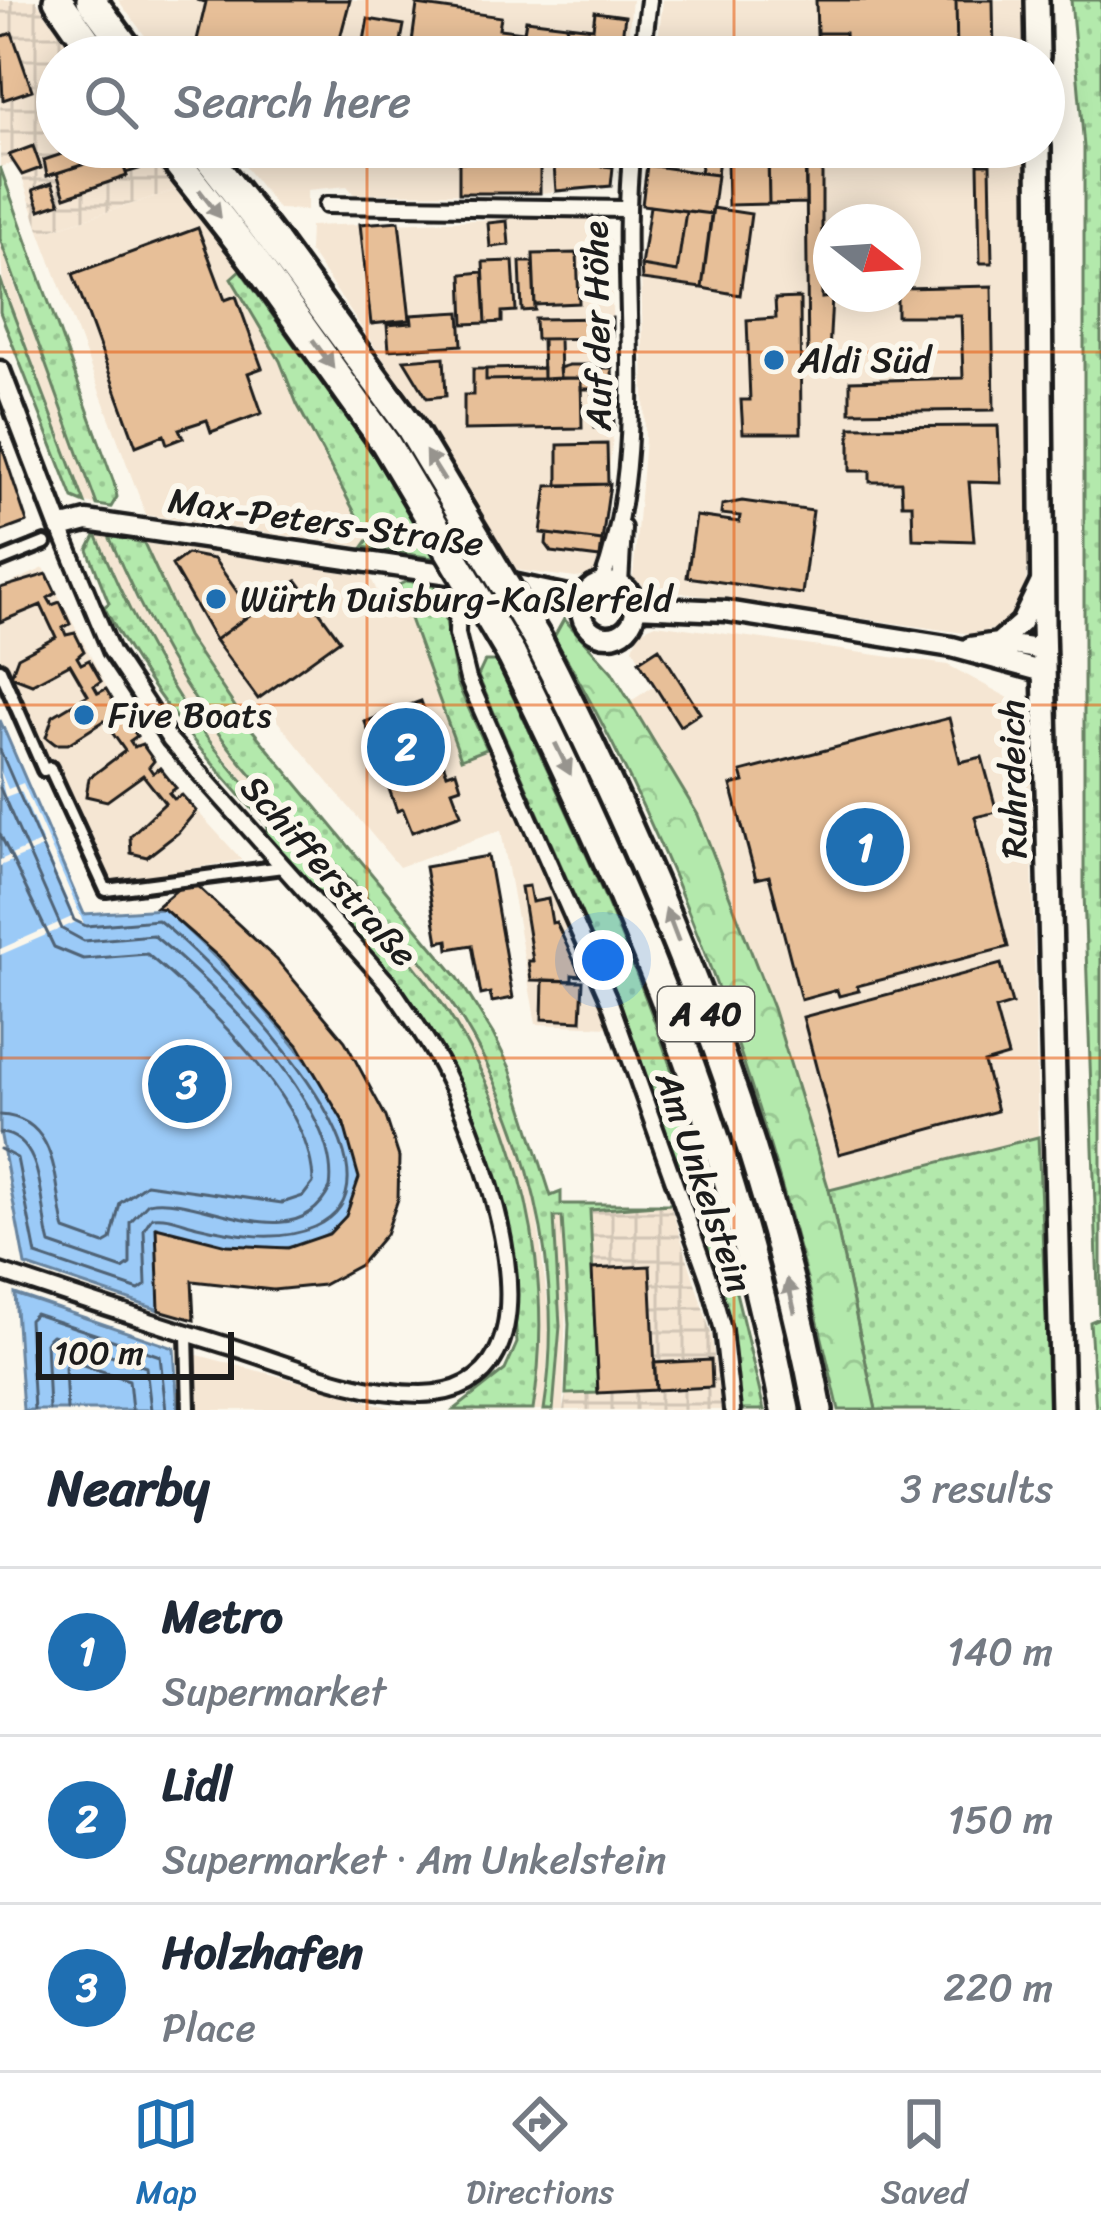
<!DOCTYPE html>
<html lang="en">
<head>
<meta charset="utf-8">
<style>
	body { margin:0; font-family:Sriracha,sans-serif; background:#f6f6f7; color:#1f2937 }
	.compass { position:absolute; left:813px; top:204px; width:108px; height:108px; border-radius:50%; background:#fff; box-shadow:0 6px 30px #0003; rotate:107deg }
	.scale { position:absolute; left:36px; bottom:30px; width:198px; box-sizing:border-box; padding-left:12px; border:6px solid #1c1c1c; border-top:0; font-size:33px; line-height:42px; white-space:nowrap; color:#1c1c1c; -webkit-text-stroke:9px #fbf7ec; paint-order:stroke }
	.you { position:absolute; left:603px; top:960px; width:42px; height:42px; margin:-30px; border:9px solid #fff; border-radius:50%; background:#1a73e8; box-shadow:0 0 0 18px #1a73e833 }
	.badge { display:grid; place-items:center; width:78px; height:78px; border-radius:50%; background:#1f6fb2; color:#fff; font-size:39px; font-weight:700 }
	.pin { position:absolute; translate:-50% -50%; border:6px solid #fff; box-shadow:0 3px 12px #0006 }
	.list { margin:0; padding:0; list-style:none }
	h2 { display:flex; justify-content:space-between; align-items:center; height:156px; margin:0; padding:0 48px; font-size:51px }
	h2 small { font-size:39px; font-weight:400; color:#747a83 }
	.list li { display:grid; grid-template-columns:78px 1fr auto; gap:36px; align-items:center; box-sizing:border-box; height:168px; padding:0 48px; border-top:3px solid #e0e1e3 }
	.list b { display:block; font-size:45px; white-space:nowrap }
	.list p { margin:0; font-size:39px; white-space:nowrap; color:#747a83 }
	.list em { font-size:39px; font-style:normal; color:#747a83 }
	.icon { flex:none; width:66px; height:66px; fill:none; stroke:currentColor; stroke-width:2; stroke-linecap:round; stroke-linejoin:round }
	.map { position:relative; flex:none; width:1101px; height:1410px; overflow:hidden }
	.search { position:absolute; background:#fff; box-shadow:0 6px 30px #0003; left:36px; right:36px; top:36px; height:132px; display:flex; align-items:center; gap:30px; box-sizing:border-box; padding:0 42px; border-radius:66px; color:#747a83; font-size:45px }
	.sheet { height:660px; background:#fff }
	nav { display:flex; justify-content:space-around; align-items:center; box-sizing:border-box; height:168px; border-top:3px solid #e0e1e3; background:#fff; font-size:33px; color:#747a83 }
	nav a { display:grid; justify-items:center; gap:6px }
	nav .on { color:#1f6fb2 }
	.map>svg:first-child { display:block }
</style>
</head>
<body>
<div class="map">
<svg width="1101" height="1410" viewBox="0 0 1101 1410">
	<defs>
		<pattern id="industrial-grid" width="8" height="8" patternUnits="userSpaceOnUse" patternTransform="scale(3)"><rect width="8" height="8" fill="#f5e6d3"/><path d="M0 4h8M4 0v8" fill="none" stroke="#d1c5b5"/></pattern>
		<pattern id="grass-dots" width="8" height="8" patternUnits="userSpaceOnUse" patternTransform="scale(3)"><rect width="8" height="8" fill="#b3e9ac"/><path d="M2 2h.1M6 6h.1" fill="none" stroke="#99c793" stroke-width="1.8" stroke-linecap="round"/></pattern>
		<pattern id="forest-crowns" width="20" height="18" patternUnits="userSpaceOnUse" patternTransform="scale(3)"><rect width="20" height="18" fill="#b3e9ac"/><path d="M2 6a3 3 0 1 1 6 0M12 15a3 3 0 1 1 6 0" fill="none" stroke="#99c793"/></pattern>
	</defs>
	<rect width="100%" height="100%" fill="#fbf7ec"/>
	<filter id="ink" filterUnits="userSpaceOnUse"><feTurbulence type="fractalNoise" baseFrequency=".00833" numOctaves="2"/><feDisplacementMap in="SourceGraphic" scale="24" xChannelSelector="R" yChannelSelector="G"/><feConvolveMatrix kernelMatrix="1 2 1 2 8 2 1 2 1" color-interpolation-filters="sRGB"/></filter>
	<g filter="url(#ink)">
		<path fill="#f5e6d3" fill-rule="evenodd" d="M118,0H632L626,57H161Z
			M663,0H1026L1027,57H656Z
			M230,147H616L611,186L540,193L354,194L347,186L307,190V210L278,209Z
			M646,147H1027L1033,527L1023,603L1003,627L971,634L647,588L633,578L645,439L641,266L650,207L642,205ZM831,222H903V294H831Z
			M176,190L240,270L231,278L280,361L297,404L362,526L373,533L363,547L146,515L40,233Z
			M587,216L611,240L614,427L599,563L591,576L575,578L516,570L424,419L309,251L310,226Z
			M0,239L14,283L97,505L85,503L3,287Z
			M96,534L109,536L136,600L204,715L419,957L482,1056L515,1130L535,1199L550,1323L544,1410H533L539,1324L526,1201L493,1099L412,963L278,821L195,722L126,606Z
			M144,543L370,576L388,615L405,605L461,759L487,749L610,1027L536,1024L501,830L399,867L263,704L244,720L187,636Z
			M44,568L122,716L176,788L242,860L107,883L62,778L51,762L44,765L0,665V588Z
			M656,624L948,665L1029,709L1038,1137L829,1190L773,1008L698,815L631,701L654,686L633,648L639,631Z
			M553,1217H562L567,1264L563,1410H553L560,1326Z
			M194,1354L320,1387L397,1410H193Z"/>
		<path fill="url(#industrial-grid)" d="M0,0H36L76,57H57V147H143L176,190L40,233L17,162L0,167Z
			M670,1204L711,1333L721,1410H563L566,1394L598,1392L590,1210Z"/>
		<path fill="url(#grass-dots)" stroke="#688264" stroke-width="3" d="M1071,0H1101V1410H1096L1090,1322L1099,1318L1084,892V147Z
			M0,167L114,483L117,497L111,507L97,505L0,239Z
			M240,270L372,453L439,559L363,547L373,533L362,526L297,404L280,361L231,278Z
			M0,278L3,287L85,503L73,498L0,312Z
			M96,534C123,600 153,661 194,720C257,810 344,879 413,964C511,1085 558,1256 533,1410H454L505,1370L517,1343L508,1230L496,1178L450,1068L264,838L268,826C206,759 147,689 104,607L109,603L88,550Z
			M109,536L144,543L187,636L244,720L458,978L493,1034L510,1068L551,1196L561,1192V1204H670L590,1210L598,1393L566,1394L569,1324L562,1217H554L560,1326L553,1410H544C569,1253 517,1081 419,958C363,887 293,827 236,756C182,689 142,615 109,536Z
			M407,581L434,585L442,598L457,683L487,749L461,759L405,605L399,585Z
			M485,661H496C560,794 622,926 670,1065C710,1178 737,1294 764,1410H739L730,1330L716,1276L601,957L478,676Z
			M1038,1137L1050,1410H876L829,1190Z"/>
		<path fill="url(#forest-crowns)" stroke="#688264" stroke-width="3" d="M564,619L612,672L698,815L773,1008L829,1190L876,1410H839C777,1140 696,877 554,637Z"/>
		<path fill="#9bcaf7" stroke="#68849f" stroke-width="3" d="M0,720L84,914L164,909C223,961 481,1206 291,1247C272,1251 247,1246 227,1245L159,1310L25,1265L0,1131Z
			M15,1294L174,1348L178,1410H23Z"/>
		<path fill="#fbf7ec" d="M0,770L8,789L23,783L84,924L76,922L0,955V949L74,916L44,847L0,866V860L42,841L21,791L5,797Z"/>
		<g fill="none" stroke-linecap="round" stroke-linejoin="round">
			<path stroke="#4f6274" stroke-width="3" d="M0,750L74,920L86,926L158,920C205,957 432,1175 315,1227C279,1243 234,1235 197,1226C182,1222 168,1215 152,1217L144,1229L146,1285L139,1290L36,1255L17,1158L0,1149
				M0,788L62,929L84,941L153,935C211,982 342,1106 330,1188C295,1262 200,1192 148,1203L130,1222V1264L123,1269L50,1244C40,1210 46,1137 0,1133
				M0,834L54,947L83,959L147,954C205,1003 313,1103 313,1183L303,1196L282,1203L146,1184L120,1203L111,1240L104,1244L65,1230C54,1186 60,1118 0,1115
				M34,1410L29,1320L35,1314L160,1356L166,1410
				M49,1410L46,1341L52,1335L146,1367L151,1410
				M67,1410L65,1367L71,1361L129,1380L132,1410"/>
		</g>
		<path fill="#e7bf98" stroke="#1c1c1c" stroke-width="3" d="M196,0H350L335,57H260L197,40L206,2Z
			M816,0H956L957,57H846L845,33H817Z
			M956,0H993L994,57H957Z
			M417,5L501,17L499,29L524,32L526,20L567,25L563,57H410Z
			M595,12L625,16L620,52L564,45L567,25L593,28Z
			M368,19L404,25L398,57H361Z
			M12,33L32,90L3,100L0,37Z
			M817,33H845L846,57H818Z
			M33,146L41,168L22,175L9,155Z
			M83,147H103L107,157L47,176L44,160Z
			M143,147L155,164L126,173L119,151Z
			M448,147H515V153H448Z
			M595,147H616L613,167L593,165Z
			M704,147L720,149L717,175L700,173Z
			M768,147H805L806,203L769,204Z
			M819,147H958V152L819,154Z
			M119,153L127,176L65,197L57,173Z
			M540,158V193H459V162Z
			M768,158L769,204L728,205L727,159Z
			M594,163L613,167L611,186L556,191L554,166Z
			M978,164H990L992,263H980Z
			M647,165L717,175L712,214L642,205Z
			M822,167V298L832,297L828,371L808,365L806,168Z
			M52,183L60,203L40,210L33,190Z
			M650,206L686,211L677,272L641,266Z
			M712,208L751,214L740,295L702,288Z
			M686,211L712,214L702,288L642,280L641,266L677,272Z
			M399,221L410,320L371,324L360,224Z
			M507,221L509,245L490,247L488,223Z
			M198,228L225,300L236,296L262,368L248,373L262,413L211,432L207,420L179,429L183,438L167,444L164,435L136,446L73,274Z
			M577,253L579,303L535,305L533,254Z
			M513,261L516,311L502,312V322L486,323L483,262Z
			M520,262H533L535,310L522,311Z
			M483,272L486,323L464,324L462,274Z
			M992,286L994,410L850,412V381L963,378L961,316H897V294L903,288Z
			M800,298L801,433H743L741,400H750L747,320L776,318L775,299Z
			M460,312L462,345L389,350L387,325L412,323L411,315Z
			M612,318V338L536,339L535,319Z
			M542,339H559L560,378L543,379Z
			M444,357L446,396L427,398L404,360Z
			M569,365H594L593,389H581V378H560L559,368Z
			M543,368V379L486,380V369Z
			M592,368H612L614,427L594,428Z
			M473,369H486V380L581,378L582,428L464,430V395H473Z
			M998,426L1001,483L969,482L974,541L913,539L912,504H902L901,482H870V471H850V427Z
			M0,441L27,522L0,532Z
			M607,444L608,484L558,485V445Z
			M610,484L602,541L541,533L547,486Z
			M742,501L813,511L802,594L687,577L696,516L739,522L740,516L721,514L722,505Z
			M547,534L602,541L600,558L552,552L546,544Z
			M187,554L214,559L252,613L215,640L172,565Z
			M47,574L56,593L48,598L52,605L60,602L70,624L63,628L66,635L75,633L84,651L77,657L81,664L89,660L101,681L94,686L98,693L106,689L117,707L111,714L115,720L122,715L137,736L130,741L134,747L142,744L154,761L149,767L153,773L160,768L176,788L169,793L174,799L182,795L196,811L178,833L147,857L131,853L130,836L165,803L143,775L107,801L86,796L89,778L125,751L104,721L68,744H55L46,737L53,716L88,695L70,664L32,684L11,676L18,657L56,637L41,605L0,622V588Z
			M297,581L340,640L258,699L215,640Z
			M659,648L700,713L680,726L639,661Z
			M421,701L447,774L456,771L461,787L452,790L461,814L412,832L403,809L397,811L365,722Z
			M949,718L960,762L982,757L997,812L975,817L1008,947L857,986L859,991L839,996L837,990L801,1000L769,876L756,879L731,785L744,782L741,772Z
			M488,856L513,998L492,1002L490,993L481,995L472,945L449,949L448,940L438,942L425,867Z
			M196,885L277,960L345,1041L386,1117L399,1157L398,1199L386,1234L360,1265L323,1285L273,1290L192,1281L194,1320L159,1310L156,1227L227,1245L288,1248L329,1234L346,1216L359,1178L343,1121L298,1045L222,960L164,909L156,907L180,887Z
			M529,886L532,902L548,899L552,923L556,922L581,976L572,975V981L531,980L528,961H533L521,887Z
			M1001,964L1012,1004L995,1009L1008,1056L984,1063L997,1111L839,1154L803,1017Z
			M543,980L583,981L581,1021L542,1019Z
			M650,1266L656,1390L598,1393L592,1269Z
			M711,1360L712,1387L656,1390L654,1363Z"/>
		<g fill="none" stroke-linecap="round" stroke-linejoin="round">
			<defs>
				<path id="pedestrian" d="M0,561L45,543
					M0,669L44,770L50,768L106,890L283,867
					M187,1334L189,1410"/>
				<path id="minor" d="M642,57L649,0
					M327,205L625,209
					M458,575L457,634L468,679L610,1002L709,1280L723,1330L732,1410
					M602,582C653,443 616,291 632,147
					M620,585L623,528
					M0,1272C78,1298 156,1324 235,1348C295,1367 357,1394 421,1394C579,1392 482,1145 444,1071C429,1041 409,1014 390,986L170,740L111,651L60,528"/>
				<path id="tertiary" d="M0,371L60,528L87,521L470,577
					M498,581L582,599
					M581 609a27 27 0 1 1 54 0a27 27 0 1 1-54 0Z
					M635,607L726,611L952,647L1044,672
					M998,643L1021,623L1042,580
					M970,647L998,643L1044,650"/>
				<path id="secondary" d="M1037,0L1038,57
					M1039,147L1043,624L1062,1410"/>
				<path id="motorway" d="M58,0L98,57
					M91,0L133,57
					M165,147L254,260
					M200,147L275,243
					M537,639C662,883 767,1139 818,1410
					M511,654C630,894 736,1145 785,1410"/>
			</defs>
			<use href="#pedestrian" stroke="#1c1c1c" stroke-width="20"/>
			<use href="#minor" stroke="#1c1c1c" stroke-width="22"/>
			<use href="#tertiary" stroke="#1c1c1c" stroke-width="27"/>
			<use href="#secondary" stroke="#1c1c1c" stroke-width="30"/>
			<use href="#motorway" stroke="#1c1c1c" stroke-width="36"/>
			<use href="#pedestrian" stroke="#fbf7ec" stroke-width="10"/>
			<use href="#minor" stroke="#fbf7ec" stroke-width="14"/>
			<use href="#tertiary" stroke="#fbf7ec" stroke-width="18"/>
			<use href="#secondary" stroke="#fbf7ec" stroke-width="21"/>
			<use href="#motorway" stroke="#fbf7ec" stroke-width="27"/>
			<defs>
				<path id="motorway-bridge" d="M275,243L410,427L537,639
					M254,260L386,444L511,654"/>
			</defs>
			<use href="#motorway-bridge" stroke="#1c1c1c" stroke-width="36" stroke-linecap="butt"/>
			<use href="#motorway-bridge" stroke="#fbf7ec" stroke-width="27"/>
		</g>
		<defs><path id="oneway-solid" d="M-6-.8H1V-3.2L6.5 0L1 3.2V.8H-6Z" transform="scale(3)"/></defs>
		<g fill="#97948e">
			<use href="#oneway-solid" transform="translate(210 204) rotate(52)"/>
			<use href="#oneway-solid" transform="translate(323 354) rotate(54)"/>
			<use href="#oneway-solid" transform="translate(435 466) rotate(-122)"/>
			<use href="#oneway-solid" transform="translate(563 759) rotate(64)"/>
			<use href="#oneway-solid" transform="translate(672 925) rotate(-111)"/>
			<use href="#oneway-solid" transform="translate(791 1296) rotate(-103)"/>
		</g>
	</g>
	<path fill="none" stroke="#e8590c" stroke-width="3" stroke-opacity="0.55" d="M367,0V57M734,0V57M367,147V1410M734,147V1410M0,352H1101M0,705H1101M0,1058H1101"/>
	<g fill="#1f6fb2" stroke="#fbf7ec" stroke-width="4.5">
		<circle cx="774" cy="360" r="12"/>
		<circle cx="216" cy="599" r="12"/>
		<circle cx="84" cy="715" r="12"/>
	</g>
	<g text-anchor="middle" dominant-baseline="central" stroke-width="12" stroke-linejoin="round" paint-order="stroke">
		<rect fill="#fbf7ec" stroke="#5f5e5a" stroke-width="3" x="658" y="987" width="96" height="54" rx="9"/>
		<g font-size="33" font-weight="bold" fill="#1c1c1c">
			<text x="706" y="1014">A 40</text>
		</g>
		<g font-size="36" fill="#1c1c1c" stroke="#fbf7ec">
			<text transform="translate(597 326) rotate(-91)">Auf der Höhe</text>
			<text transform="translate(326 522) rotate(8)">Max-Peters-Straße</text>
			<text transform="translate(1013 779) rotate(-91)">Ruhrdeich</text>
			<text transform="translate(329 871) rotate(48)">Schifferstraße</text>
			<text transform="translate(704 1182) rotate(71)">Am Unkelstein</text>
		</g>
		<g font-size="36" fill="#1c1c1c" stroke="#fbf7ec" text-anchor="start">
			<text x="798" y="360">Aldi Süd</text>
			<text x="240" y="599">Würth Duisburg-Kaßlerfeld</text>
			<text x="108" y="715">Five Boats</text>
		</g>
	</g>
</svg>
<svg class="compass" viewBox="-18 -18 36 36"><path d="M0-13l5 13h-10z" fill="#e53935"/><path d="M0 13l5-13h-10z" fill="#747a83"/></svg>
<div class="scale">100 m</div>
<div class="you"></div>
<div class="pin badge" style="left:865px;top:847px">1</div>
<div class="pin badge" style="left:406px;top:747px">2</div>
<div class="pin badge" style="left:187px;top:1084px">3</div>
<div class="search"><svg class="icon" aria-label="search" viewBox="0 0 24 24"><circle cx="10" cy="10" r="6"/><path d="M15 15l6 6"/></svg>Search here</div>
</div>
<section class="sheet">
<h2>Nearby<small>3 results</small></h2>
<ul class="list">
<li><span class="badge">1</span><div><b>Metro</b><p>Supermarket</p></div><em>140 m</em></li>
<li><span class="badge">2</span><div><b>Lidl</b><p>Supermarket · Am Unkelstein</p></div><em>150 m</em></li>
<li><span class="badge">3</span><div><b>Holzhafen</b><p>Place</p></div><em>220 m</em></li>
</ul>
</section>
<nav>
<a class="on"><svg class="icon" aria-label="map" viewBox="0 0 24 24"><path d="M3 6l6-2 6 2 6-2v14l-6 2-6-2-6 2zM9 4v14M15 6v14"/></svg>Map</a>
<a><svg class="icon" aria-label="directions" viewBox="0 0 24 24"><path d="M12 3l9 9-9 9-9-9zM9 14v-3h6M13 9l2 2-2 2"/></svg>Directions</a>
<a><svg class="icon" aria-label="saved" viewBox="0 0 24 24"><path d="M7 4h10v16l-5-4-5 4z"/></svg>Saved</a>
</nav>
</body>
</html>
